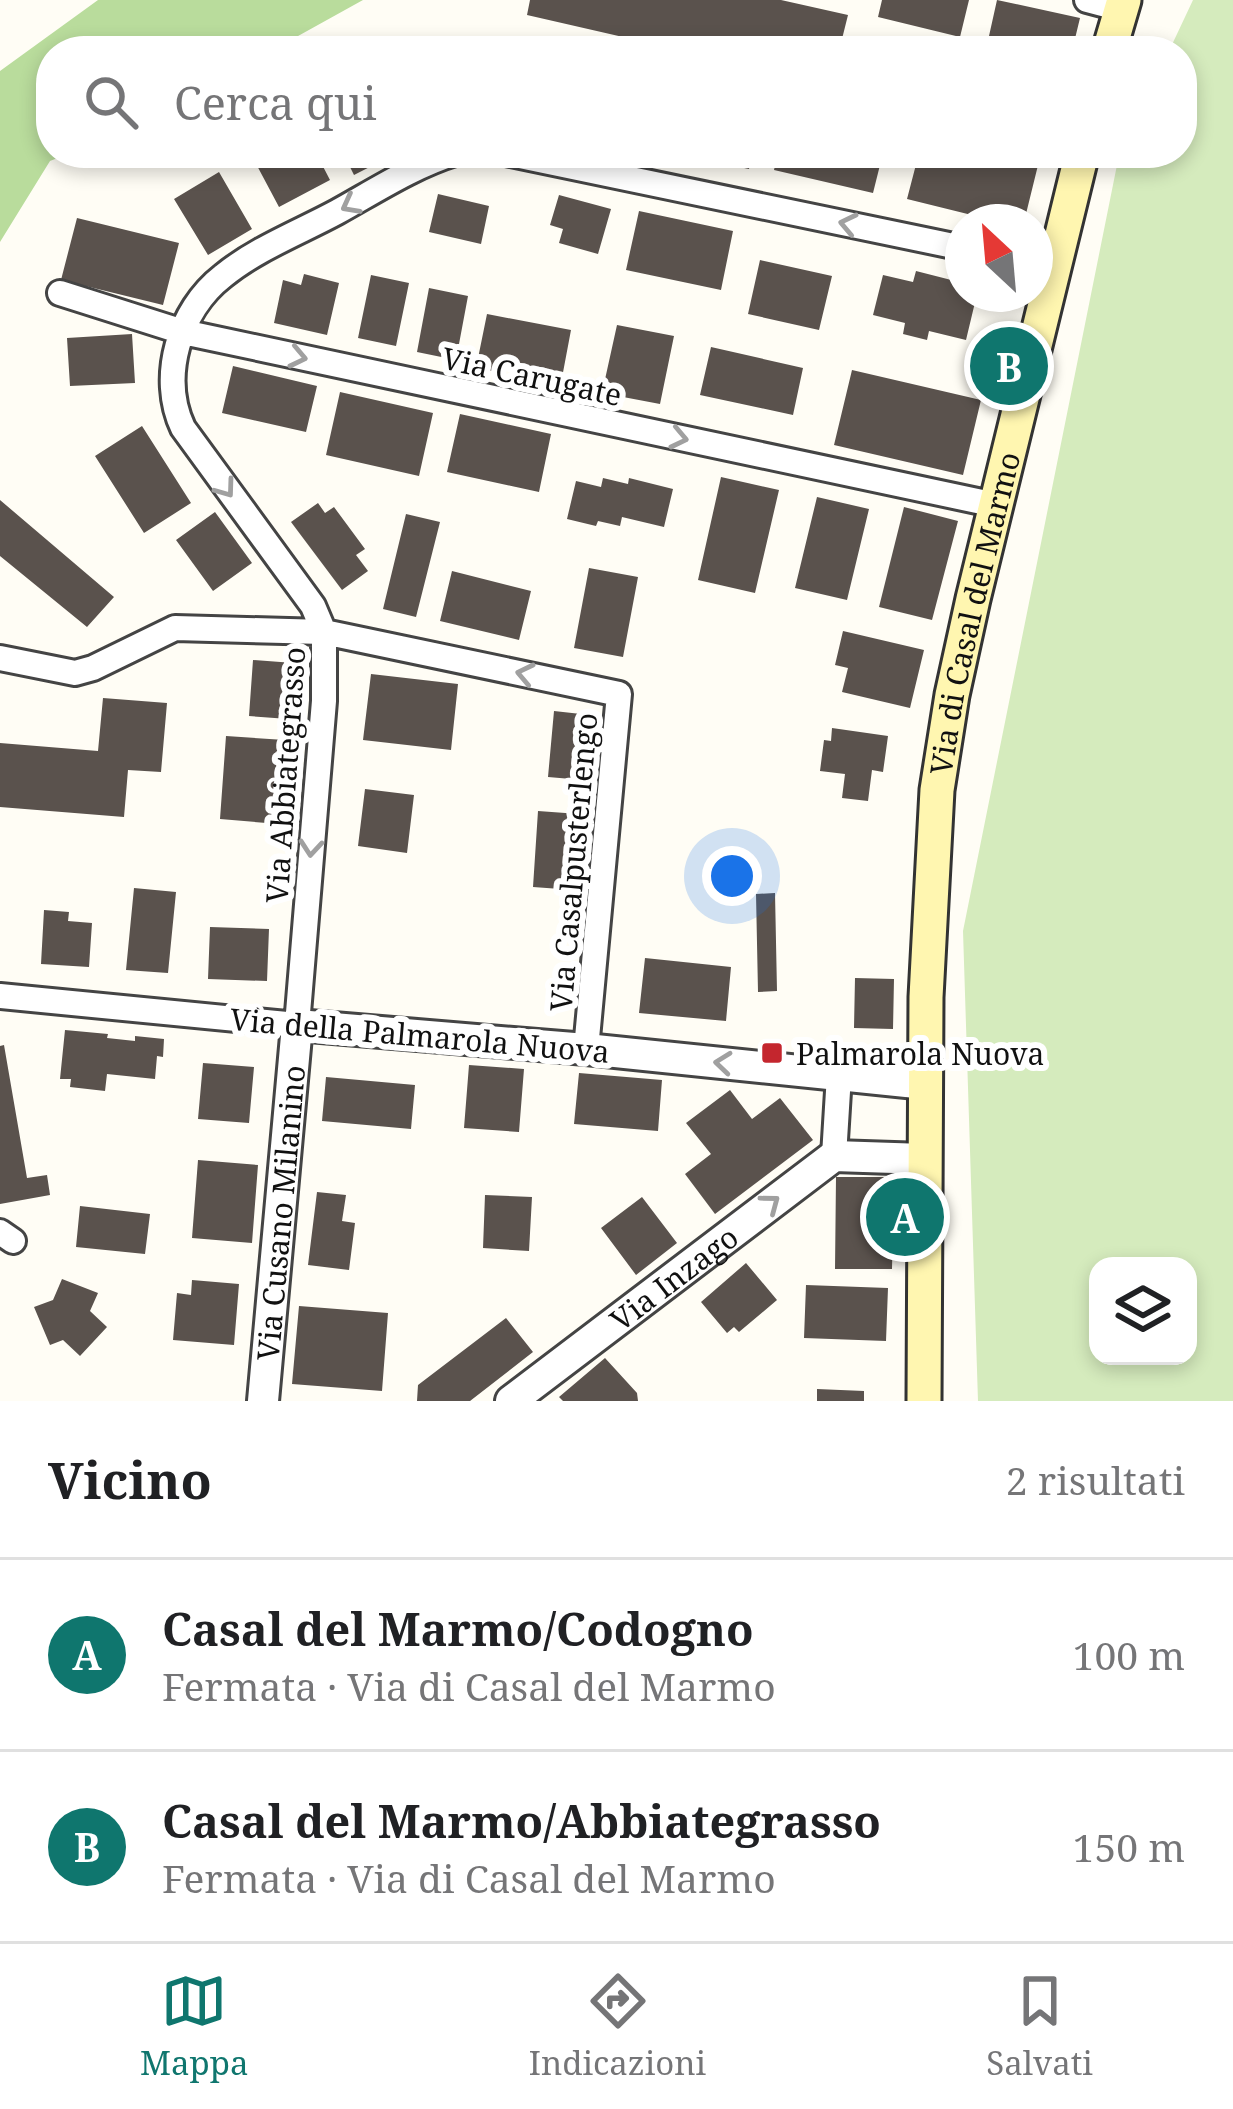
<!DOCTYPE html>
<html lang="it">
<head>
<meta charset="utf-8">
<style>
	body { margin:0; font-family:"Noto Serif",serif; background:#f6f6f6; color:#202124 }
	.controls { position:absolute; right:36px; bottom:36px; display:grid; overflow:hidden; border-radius:24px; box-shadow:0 6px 18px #0003 }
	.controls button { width:108px; height:108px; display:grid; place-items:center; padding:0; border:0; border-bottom:3px solid #e0e0e0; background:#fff; color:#202124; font:60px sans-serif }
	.compass { position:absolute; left:945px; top:204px; width:108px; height:108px; border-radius:50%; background:#fff; box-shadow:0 6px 18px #0003; rotate:334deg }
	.you { position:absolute; left:732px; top:876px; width:42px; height:42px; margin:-30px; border:9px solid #fff; border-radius:50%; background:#1a73e8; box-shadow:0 0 0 18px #1a73e833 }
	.badge { display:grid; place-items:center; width:78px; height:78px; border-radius:50%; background:#0f766e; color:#fff; font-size:39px; font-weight:700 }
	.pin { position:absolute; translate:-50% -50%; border:6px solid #fff; box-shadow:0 3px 12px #0006 }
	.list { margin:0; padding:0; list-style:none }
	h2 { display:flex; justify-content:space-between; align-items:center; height:156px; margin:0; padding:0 48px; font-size:51px }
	h2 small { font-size:39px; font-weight:400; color:#757577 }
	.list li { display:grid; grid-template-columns:78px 1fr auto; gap:36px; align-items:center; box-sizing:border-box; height:192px; padding:0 48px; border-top:3px solid #e0e0e0 }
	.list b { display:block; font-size:45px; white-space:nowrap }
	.list p { margin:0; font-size:39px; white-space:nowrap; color:#757577 }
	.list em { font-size:39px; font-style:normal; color:#757577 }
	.icon { flex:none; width:66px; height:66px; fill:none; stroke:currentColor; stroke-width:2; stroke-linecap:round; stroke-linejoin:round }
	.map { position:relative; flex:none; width:1233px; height:1401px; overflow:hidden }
	.search { position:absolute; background:#fff; box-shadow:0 6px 18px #0003; left:36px; right:36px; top:36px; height:132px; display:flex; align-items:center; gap:30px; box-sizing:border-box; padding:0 42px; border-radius:48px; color:#757577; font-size:45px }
	.sheet { height:540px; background:#fff }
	nav { display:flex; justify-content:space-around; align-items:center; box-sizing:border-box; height:168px; border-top:3px solid #e0e0e0; background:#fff; font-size:33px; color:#757577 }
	nav a { display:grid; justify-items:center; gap:6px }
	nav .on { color:#0f766e }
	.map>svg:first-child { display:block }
</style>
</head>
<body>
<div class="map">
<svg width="1233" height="1401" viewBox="0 0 1233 1401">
	<rect width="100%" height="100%" fill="#fffdf5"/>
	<path fill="#d5ebbd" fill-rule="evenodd" d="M1193,0H1233V1401H978L963,931L1117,165L1123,153H1182V51H1169ZM1098,1266H1188V1356H1098Z"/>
	<path fill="#b9dc9c" d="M98,0H363L271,51H51V153H70L50,161L0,242V71Z"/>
	<path fill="#5a524d" d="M530,0H781L848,15L839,51H684L527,15Z
		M882,0H969L960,37L878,17Z
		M997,0L1080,18L1072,51H1012L987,45Z
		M440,37L447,51H414Z
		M263,153H316L330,180L279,207L253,158Z
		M343,153H397L354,175Z
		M681,153H752L749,169L681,155Z
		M778,153H883L873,193L774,170Z
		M919,153H1041L1024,222H1000L907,199Z
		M219,172L252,229L208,255L174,199Z
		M438,194L489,206L481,244L429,232Z
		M559,195L611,209L598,254L559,243L563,229L550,225Z
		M639,211L733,231L721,290L626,270Z
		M77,218L179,243L163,305L61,280Z
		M760,260L832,276L819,330L748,314Z
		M916,271L963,283V294H977L966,340L929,331L927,340L903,334L905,323L873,315L883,275L913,282Z
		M304,274L339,283L327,335L274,323L283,280L301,285Z
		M371,275L409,283L396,346L358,338Z
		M429,288L468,296L456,360L417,352Z
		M487,314L571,330L561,383L541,379L542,374L504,366L502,373L476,368Z
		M617,325L674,336L660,404L602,393Z
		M132,334L135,383L70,386L67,338Z
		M711,347L803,368L793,415L700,395Z
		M233,366L317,386L306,432L222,413Z
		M852,370L981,400L963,475L834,445Z
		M340,392L433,413L419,476L326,455Z
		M460,414L551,434L539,492L447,472Z
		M142,426L191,503L144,533L95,456Z
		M721,477L779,490L755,593L698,580Z
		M603,478L628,484L629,478L673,489L664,527L622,517L620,526L598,521L596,526L567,519L576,481L601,487Z
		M817,497L869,509L847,600L795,588Z
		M0,500L114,597L87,627L0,556Z
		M318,503L325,513L334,507L365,549L356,555L368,571L342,590L291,522Z
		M904,507L958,521L932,620L879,607Z
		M215,512L252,563L213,591L176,540Z
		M406,514L440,522L416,617L383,609Z
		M589,568L638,577L623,657L574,648Z
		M452,571L531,591L519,640L440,621Z
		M843,631L924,650L910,708L842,692L848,668L835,665Z
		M253,660L307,664L302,720L249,716Z
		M371,674L458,684L451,750L363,740Z
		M103,698L167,703L161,772L128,770L124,817L0,807V743L98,751Z
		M554,711L590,715L583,780L548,777Z
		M832,728L888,736L883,772L872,770L868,801L842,798L845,774L820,771L824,740L831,741Z
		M226,736L285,740L279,824L220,819Z
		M365,789L414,795L407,853L358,846Z
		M538,811L579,814L574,890L533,887Z
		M134,888L176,892L168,973L126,970Z
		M775,893L777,991L758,992L756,894Z
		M44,910L69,912L68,921L92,923L89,967L41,964Z
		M210,927L269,929L267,981L208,979Z
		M645,958L731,967L726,1021L639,1013Z
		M855,978L894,979L893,1029L854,1028Z
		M65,1030L108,1034L107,1038L135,1041V1036L164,1039L163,1057L157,1056L155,1079L107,1074L105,1091L70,1087L71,1079H60Z
		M4,1045L27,1178L47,1175L50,1195L0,1204V1046Z
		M203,1063L254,1067L249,1123L198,1119Z
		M469,1065L524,1069L519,1132L464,1128Z
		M579,1073L662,1080L658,1131L574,1124Z
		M326,1077L415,1085L411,1129L322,1121Z
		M730,1090L752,1119L780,1098L813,1140L715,1214L685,1174L711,1154L686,1123Z
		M198,1160L258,1165L252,1243L192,1238Z
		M836,1177H894L892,1269H835Z
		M317,1192L346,1195L342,1221L355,1223L349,1270L308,1265Z
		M485,1195L532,1197L529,1251L483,1248Z
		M642,1197L677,1243L636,1275L601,1228Z
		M80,1206L150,1214L145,1254L76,1247Z
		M746,1263L777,1300L739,1332L734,1327L727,1333L701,1302Z
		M62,1279L98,1293L90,1311L107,1327L80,1356L63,1340L50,1345L34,1307L53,1300Z
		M192,1280L239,1284L234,1345L173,1340L177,1293L191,1295Z
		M806,1285L888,1288L886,1341L804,1338Z
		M299,1306L388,1313L382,1391L292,1384Z
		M506,1318L533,1352L470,1401H417L418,1385Z
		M605,1358L637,1393L638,1401H563L559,1397Z
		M817,1389L864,1391V1401H817Z"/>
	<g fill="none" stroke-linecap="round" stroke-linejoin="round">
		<defs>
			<path id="minor" d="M1087,0L1121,9
				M506,153L963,248
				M60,293L183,332L996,505
				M0,658L75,673L93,668L175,628L324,632L619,694L586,1049
				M0,996L297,1025L324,701V632L313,606L183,428C159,377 179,310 223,276C256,249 300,232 337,212C375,191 413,166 455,153
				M834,1156L839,1075
				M0,1232L13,1241"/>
			<g id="tertiary">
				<path id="s1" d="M263,1401L297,1025L586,1049L926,1084"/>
				<path id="s2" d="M511,1401L834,1156L924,1159"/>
			</g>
			<g id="secondary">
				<path d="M1109,51L1124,0"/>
				<path id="s3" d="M924,1401L926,997L937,790L952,695L973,599L1082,153"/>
			</g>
		</defs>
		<use href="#minor" stroke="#444" stroke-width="30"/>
		<use href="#tertiary" stroke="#444" stroke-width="36"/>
		<use href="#secondary" stroke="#333" stroke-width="39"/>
		<use href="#minor" stroke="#fff" stroke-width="24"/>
		<use href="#tertiary" stroke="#fff" stroke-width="30"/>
		<use href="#secondary" stroke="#fff6b0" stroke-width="33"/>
	</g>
	<defs><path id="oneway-chevron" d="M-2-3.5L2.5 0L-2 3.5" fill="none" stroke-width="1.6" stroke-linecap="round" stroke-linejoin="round" transform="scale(3)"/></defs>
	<g stroke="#a0a0a0">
		<use href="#oneway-chevron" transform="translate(350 205) rotate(152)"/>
		<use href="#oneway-chevron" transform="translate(848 224) rotate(-168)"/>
		<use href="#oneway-chevron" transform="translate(298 357) rotate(12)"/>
		<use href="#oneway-chevron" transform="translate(679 438) rotate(12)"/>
		<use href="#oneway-chevron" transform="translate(226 489) rotate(54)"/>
		<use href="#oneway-chevron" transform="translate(525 674) rotate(-168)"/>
		<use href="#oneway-chevron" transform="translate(311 848) rotate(95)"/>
		<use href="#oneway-chevron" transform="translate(723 1063) rotate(-174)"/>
		<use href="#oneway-chevron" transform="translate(771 1203) rotate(-37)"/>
	</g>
	<rect fill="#c4262e" stroke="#fff" stroke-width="4.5" x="760" y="1041" width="24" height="24" rx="6"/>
	<g text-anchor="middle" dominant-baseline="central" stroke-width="12" stroke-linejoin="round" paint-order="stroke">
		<g font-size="30" fill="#111" stroke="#fff">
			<text transform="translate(532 376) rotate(12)">Via Carugate</text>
			<text stroke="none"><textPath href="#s3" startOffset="792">Via di Casal del Marmo</textPath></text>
			<text transform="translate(285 775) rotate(-86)">Via Abbiategrasso</text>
			<text transform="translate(573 862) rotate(-85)">Via Casalpusterlengo</text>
			<text transform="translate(420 1035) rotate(5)">Via della Palmarola Nuova</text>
			<text stroke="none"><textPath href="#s1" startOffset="189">Via Cusano Milanino</textPath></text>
			<text stroke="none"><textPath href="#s2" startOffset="204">Via Inzago</textPath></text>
		</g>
		<g font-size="30" fill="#111" stroke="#fff" text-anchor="start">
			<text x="796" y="1053">Palmarola Nuova</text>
		</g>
	</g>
</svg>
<div class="controls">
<button><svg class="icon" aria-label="layers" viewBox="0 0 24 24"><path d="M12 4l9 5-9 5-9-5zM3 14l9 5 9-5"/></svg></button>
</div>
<svg class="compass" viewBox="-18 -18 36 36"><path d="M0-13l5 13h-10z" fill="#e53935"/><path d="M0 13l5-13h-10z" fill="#757577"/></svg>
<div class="you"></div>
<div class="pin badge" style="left:905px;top:1217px">A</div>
<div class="pin badge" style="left:1009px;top:366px">B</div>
<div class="search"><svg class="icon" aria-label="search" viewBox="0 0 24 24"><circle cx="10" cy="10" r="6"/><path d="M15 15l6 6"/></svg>Cerca qui</div>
</div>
<section class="sheet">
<h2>Vicino<small>2 risultati</small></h2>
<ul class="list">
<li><span class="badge">A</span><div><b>Casal del Marmo/Codogno</b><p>Fermata · Via di Casal del Marmo</p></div><em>100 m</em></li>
<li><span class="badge">B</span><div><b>Casal del Marmo/Abbiategrasso</b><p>Fermata · Via di Casal del Marmo</p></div><em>150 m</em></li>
</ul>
</section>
<nav>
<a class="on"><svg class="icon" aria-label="map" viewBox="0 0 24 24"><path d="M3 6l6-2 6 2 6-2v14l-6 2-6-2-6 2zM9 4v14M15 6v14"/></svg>Mappa</a>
<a><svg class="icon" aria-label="directions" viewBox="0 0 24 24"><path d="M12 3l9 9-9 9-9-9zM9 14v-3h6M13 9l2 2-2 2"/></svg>Indicazioni</a>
<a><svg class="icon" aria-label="saved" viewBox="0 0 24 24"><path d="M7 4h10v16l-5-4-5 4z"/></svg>Salvati</a>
</nav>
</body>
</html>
